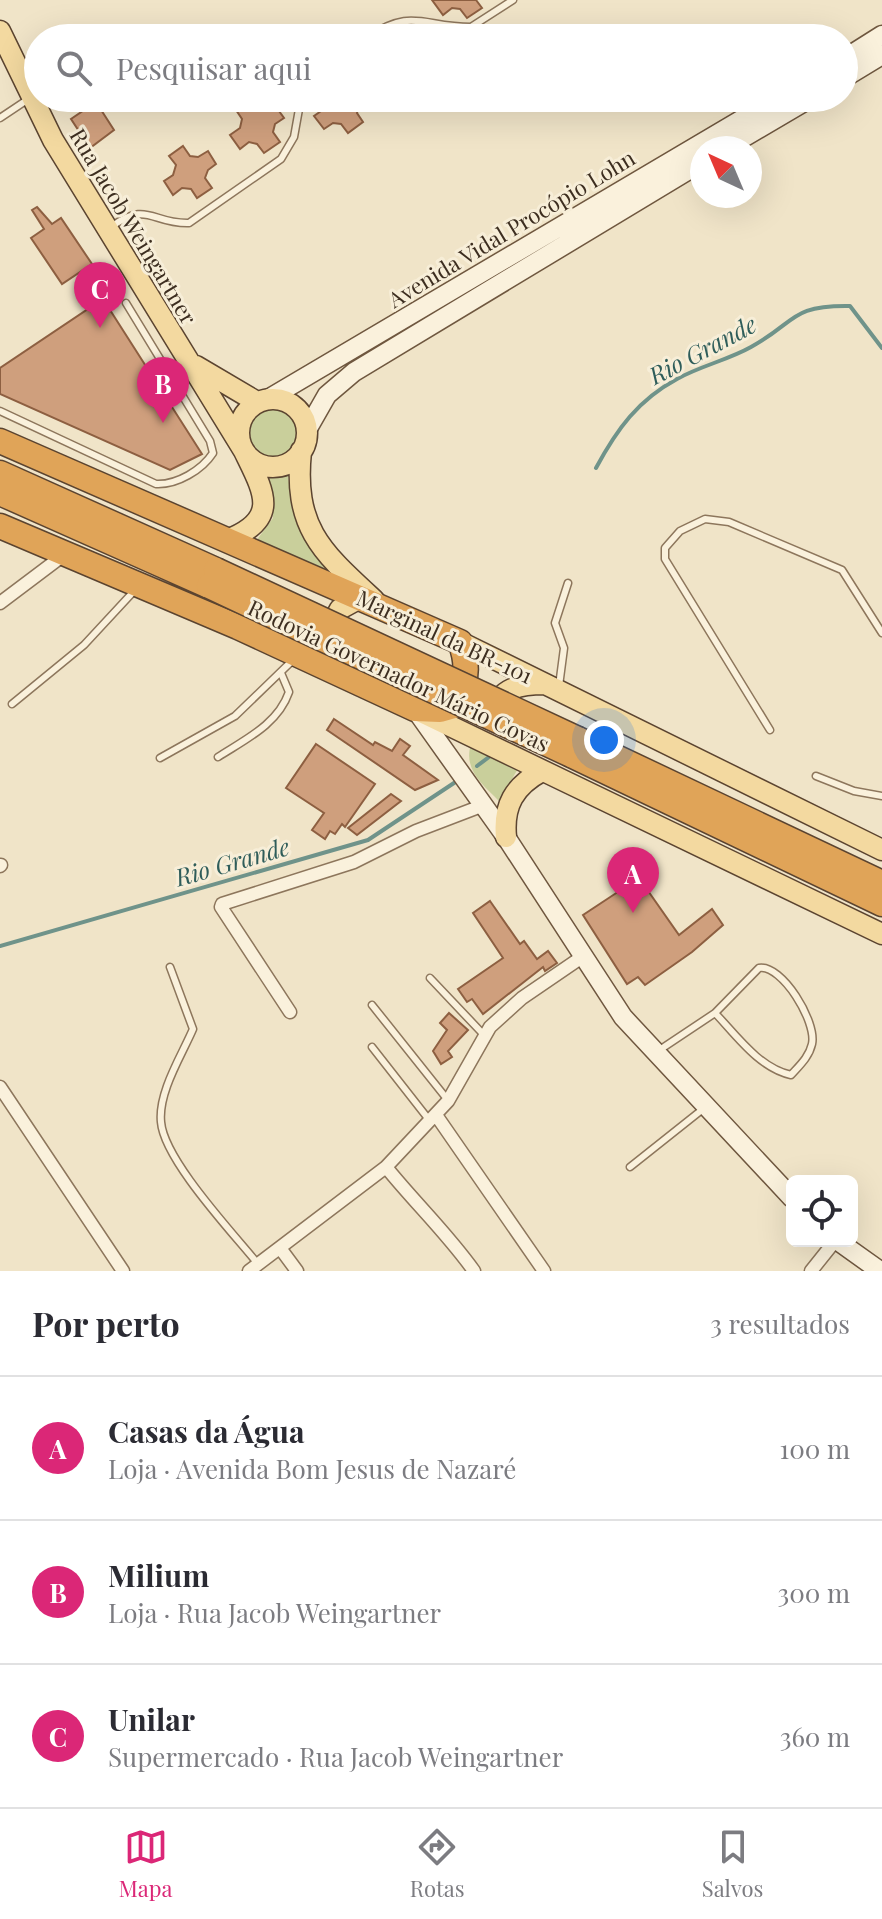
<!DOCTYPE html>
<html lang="pt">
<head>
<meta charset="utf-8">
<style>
	body { margin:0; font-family:"Playfair Display",serif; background:#f7f7f7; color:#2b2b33 }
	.controls { position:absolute; right:24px; bottom:24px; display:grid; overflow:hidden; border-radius:12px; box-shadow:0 8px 32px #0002 }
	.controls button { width:72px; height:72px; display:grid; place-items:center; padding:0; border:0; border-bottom:2px solid #e1e1e2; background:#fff; color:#2b2b33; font:40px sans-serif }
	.compass { position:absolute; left:690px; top:136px; width:72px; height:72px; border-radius:50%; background:#fff; box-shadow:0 8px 32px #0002; rotate:316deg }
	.you { position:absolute; left:604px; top:740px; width:28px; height:28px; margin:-20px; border:6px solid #fff; border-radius:50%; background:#1a73e8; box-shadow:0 0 0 12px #1a73e833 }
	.badge { display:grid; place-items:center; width:52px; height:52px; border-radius:50%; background:#db2777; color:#fff; font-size:26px; font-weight:700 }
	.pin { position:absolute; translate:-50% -66px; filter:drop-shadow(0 2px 4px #0008) }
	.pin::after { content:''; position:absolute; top:42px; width:28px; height:24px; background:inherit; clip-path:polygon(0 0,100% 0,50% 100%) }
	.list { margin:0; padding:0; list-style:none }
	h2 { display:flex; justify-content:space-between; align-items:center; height:104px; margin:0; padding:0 32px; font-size:34px }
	h2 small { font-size:26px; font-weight:400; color:#7c7c81 }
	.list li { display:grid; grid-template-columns:52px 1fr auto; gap:24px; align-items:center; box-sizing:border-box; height:144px; padding:0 32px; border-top:2px solid #e1e1e2 }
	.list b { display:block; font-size:30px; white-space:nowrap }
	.list p { margin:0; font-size:26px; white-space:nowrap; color:#7c7c81 }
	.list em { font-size:26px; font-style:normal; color:#7c7c81 }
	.icon { flex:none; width:44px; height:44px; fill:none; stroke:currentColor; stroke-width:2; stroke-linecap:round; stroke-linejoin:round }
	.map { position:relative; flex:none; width:882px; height:1271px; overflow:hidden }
	.search { position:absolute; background:#fff; box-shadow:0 8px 32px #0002; left:24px; right:24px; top:24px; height:88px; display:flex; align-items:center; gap:20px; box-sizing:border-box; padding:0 28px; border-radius:44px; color:#7c7c81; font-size:30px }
	.sheet { height:536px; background:#fff }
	nav { display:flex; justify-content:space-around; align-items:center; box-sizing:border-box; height:112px; border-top:2px solid #e1e1e2; background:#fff; font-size:22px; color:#7c7c81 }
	nav a { display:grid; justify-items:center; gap:4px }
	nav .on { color:#db2777 }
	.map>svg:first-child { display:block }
</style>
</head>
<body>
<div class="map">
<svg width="882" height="1271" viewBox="0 0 882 1271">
	<rect width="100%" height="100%" fill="#f0e4c8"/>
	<path fill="#c9cf9b" d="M248 433a26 26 0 1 1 52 0a26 26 0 1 1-52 0Z
		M287,470C292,508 305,537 326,569L256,541L273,518L272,494L264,473L277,474Z
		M471,744L519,767L499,801C482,784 463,769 471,744Z"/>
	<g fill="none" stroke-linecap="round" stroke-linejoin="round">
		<path stroke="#6f938a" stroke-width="4" d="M596,468C617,429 638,400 677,379C700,366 728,360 751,347C797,322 789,305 850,306L882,348
			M477,766L489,757
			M0,946L368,840L460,779"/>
	</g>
	<path fill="#cf9f7d" stroke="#8d5f41" stroke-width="2" d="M432,0H476L482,8L467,18L460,9L452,8L443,15Z
		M327,98H361L357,113L363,122L348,133L341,124L333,123L324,129L314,116L324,109Z
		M250,99L257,109L265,110L274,104L284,118L275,124L273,132L280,142L264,153L257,144L249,142L240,149L230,135L240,128L242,119L236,110Z
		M96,102L114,130L90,148L71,119Z
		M183,146L190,156L198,157L208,151L216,164L208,170L205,178L212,188L197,198L191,189L182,188L173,195L164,181L173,175L176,165L169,156Z
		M37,207L52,224L61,218L92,264L62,284L31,238L44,229L32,210Z
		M103,299L202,454L170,470L0,394V368Z
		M334,719L373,745L375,742L392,751L400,739L410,746L403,755L438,780L415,790L327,730Z
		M316,744L375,784L345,827L342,824L335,834L330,831L325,839L312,830L324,813L286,788Z
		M391,794L401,801L357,835L348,828Z
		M639,878L679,935L712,909L723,925L692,952L645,985L638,977L627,984L583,915Z
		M490,901L520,944L524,941L537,959L548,951L557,963L545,971L543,967L483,1014L472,999L467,1002L458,989L503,958L473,913Z
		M449,1013L468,1030L448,1051L452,1057L441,1064L433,1051L447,1030L440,1023Z"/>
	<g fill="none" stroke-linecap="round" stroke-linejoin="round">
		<defs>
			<path id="lane" d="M366,38C413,7 422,27 471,27L513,0
				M0,118L30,98
				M111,227C148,200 151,224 189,223L281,159L294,137L301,98
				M0,411L156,484C177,485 202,470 213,453L210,441L126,303
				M559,686L564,648L555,623L568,583
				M12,704L84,645L135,590
				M770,730L665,559V548L680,531L705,519L729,522L842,570L882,633
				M218,757C246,739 278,724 289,692L281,673
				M160,758L235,716L294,659
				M816,776L854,791L882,796
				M170,967L193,1029C182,1055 158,1092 161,1122C164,1160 233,1233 258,1264
				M430,978L484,1035
				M372,1005L447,1099
				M372,1047L430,1121
				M658,1051L715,1013L759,968C782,964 817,1022 812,1044C809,1057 800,1065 791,1075C759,1068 736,1035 715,1013
				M630,1167L703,1109"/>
			<path id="street" d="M0,603L65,554
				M0,866L1,865
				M290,1012L221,907L222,904L354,862L416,831L484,805
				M0,1087L123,1271
				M436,1115L544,1271
				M386,1167C415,1203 447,1233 474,1271
				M280,1248L297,1271
				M249,1271L386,1167L448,1101L490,1027L522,998L582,957
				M811,1271L835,1241"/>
			<path id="secondary" d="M844,59L882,35
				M844,78L882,55
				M726,148L811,98
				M268,399L778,98
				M307,430L327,395L354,372L702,162
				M415,709L506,837L623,1017L792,1198
				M838,1241L880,1271"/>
			<path id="primary" d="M0,31L53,140L244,451C264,492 281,519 227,540
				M196,366L257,402
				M239 433a34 34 0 1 1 68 0a34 34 0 1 1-68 0Z
				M301,451C293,528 322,552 374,600
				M326,635L340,609L362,597
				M460,642L882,850
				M417,710L882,934
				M492,714C500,687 520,684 545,684
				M506,837C503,806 514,786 542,771"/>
			<path id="highway" d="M0,441L460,642C469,664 467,686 454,706L440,710L415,709L238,627L0,526
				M0,473L216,570
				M0,493L209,586
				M578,739L882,883
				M571,755L882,904"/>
		</defs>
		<use href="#lane" stroke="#8d765c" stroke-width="9"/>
		<use href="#street" stroke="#8d765c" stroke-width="15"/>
		<use href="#secondary" stroke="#6f573f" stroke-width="21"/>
		<use href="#primary" stroke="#5b4430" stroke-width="23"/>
		<use href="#highway" stroke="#5b4430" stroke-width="27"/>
		<use href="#lane" stroke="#faf1dc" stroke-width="6"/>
		<use href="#street" stroke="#faf1dc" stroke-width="12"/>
		<use href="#secondary" stroke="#faf1dc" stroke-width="18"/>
		<use href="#primary" stroke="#f3d9a0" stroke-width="20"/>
		<use href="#highway" stroke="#e0a458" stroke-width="24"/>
		<defs>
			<path id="highway-bridge" d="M216,570L578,739
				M209,586L571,755"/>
		</defs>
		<use href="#highway-bridge" stroke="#5b4430" stroke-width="27" stroke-linecap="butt"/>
		<use href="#highway-bridge" stroke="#e0a458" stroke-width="24"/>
	</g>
	<g text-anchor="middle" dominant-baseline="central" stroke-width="6" stroke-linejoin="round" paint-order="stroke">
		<g font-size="22" fill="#3d2e20" stroke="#f7eed8">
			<text transform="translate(134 226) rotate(59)">Rua Jacob Weingartner</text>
			<text transform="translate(511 228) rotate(-31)">Avenida Vidal Procópio Lohn</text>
			<text transform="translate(445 636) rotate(25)">Marginal da BR-101</text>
			<text transform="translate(399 675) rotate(25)">Rodovia Governador Mário Covas</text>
		</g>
		<g font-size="24" font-style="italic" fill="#2f5d5a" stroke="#f7eed8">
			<text transform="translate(702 349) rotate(-28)">Rio Grande</text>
			<text transform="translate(232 861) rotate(-16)">Rio Grande</text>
		</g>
	</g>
</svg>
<div class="controls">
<button><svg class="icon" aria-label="locate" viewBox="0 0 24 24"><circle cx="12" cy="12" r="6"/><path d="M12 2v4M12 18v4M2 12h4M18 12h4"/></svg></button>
</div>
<svg class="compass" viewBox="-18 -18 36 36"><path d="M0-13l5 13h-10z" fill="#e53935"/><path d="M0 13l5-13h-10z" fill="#7c7c81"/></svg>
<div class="you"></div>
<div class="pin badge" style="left:633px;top:913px">A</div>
<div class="pin badge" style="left:163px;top:423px">B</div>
<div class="pin badge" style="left:100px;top:328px">C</div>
<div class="search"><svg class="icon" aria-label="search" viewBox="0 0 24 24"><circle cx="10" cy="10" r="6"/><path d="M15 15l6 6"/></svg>Pesquisar aqui</div>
</div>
<section class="sheet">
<h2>Por perto<small>3 resultados</small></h2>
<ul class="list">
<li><span class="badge">A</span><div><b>Casas da Água</b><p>Loja · Avenida Bom Jesus de Nazaré</p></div><em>100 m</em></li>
<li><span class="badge">B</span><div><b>Milium</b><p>Loja · Rua Jacob Weingartner</p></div><em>300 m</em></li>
<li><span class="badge">C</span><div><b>Unilar</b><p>Supermercado · Rua Jacob Weingartner</p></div><em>360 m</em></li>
</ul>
</section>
<nav>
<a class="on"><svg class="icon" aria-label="map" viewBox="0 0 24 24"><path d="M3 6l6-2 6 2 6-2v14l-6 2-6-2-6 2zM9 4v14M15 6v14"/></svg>Mapa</a>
<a><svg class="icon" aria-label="directions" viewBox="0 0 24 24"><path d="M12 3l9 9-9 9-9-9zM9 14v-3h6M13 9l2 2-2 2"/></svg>Rotas</a>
<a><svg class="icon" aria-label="saved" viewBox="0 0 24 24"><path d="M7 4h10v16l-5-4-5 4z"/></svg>Salvos</a>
</nav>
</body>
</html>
